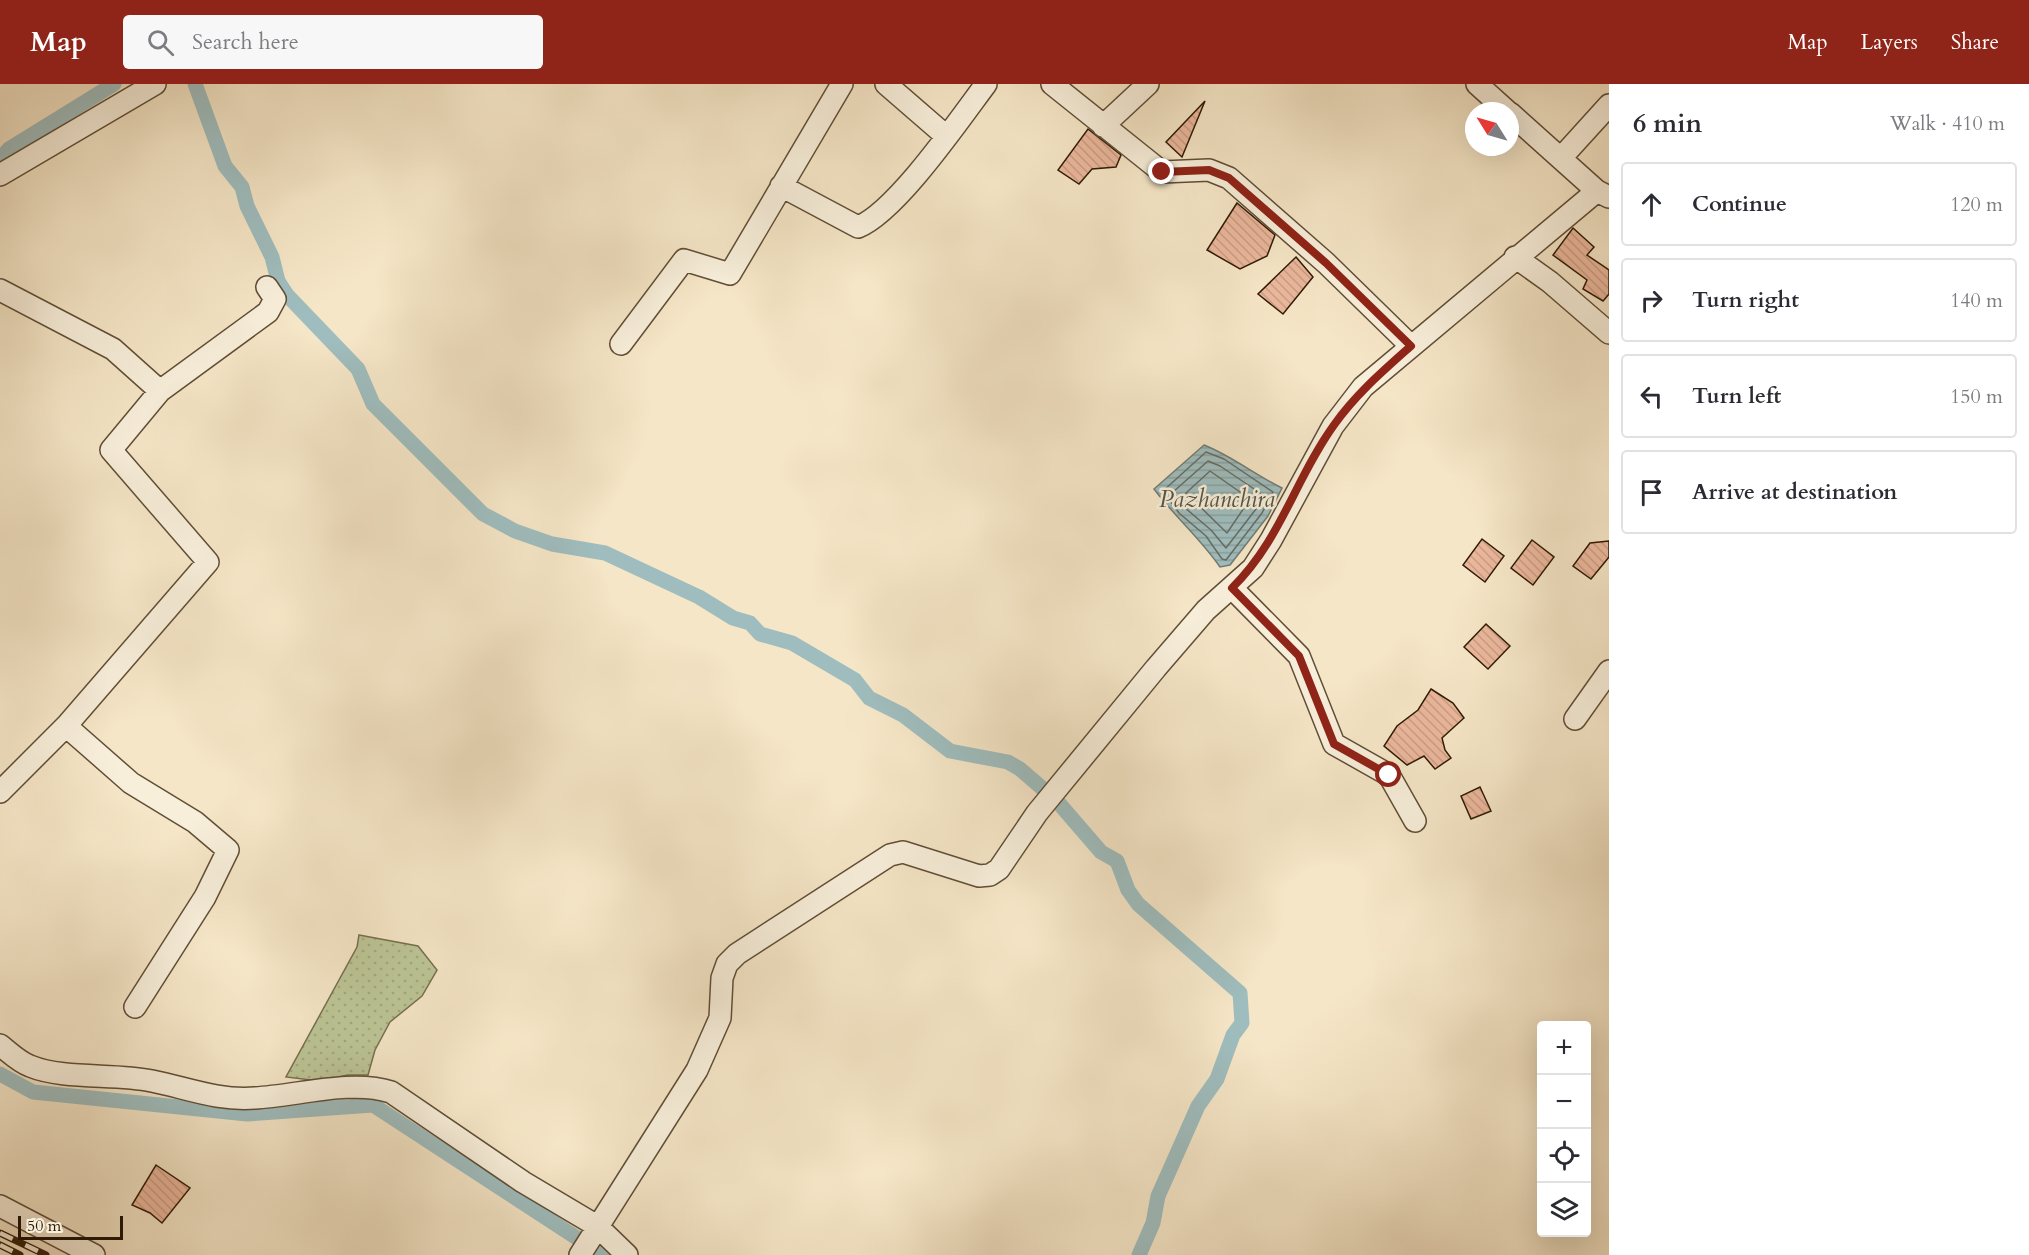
<!DOCTYPE html>
<html lang="en">
<head>
<meta charset="utf-8">
<style>
	body { margin:0; font-family:Cardo,serif; background:#f7f7f7; color:#2b2b33 }
	.controls { position:absolute; right:18px; bottom:18px; display:grid; overflow:hidden; border-radius:6px; box-shadow:0 6px 24px #0002 }
	.controls button { width:54px; height:54px; display:grid; place-items:center; padding:0; border:0; border-bottom:2px solid #e1e1e2; background:#fff; color:#2b2b33; font:30px sans-serif }
	.compass { position:absolute; left:1465px; top:18px; width:54px; height:54px; border-radius:50%; background:#fff; box-shadow:0 6px 24px #0002; rotate:307deg }
	.scale { position:absolute; left:18px; bottom:15px; width:105px; box-sizing:border-box; padding-left:6px; border:3px solid #2f1b05; border-top:0; font-size:16px; line-height:21px; white-space:nowrap; color:#2f1b05; -webkit-text-stroke:4px #f8efdb; paint-order:stroke }
	.stop { position:absolute; width:18px; height:18px; margin:-14px; border:4px solid #8f2418; border-radius:50%; background:#fff }
	.stop.end { background:#8f2418; border-color:#fff; box-shadow:0 2px 6px #0008 }
	.list { margin:0; padding:0; list-style:none }
	h2 { display:flex; justify-content:space-between; align-items:center; height:78px; margin:0; padding:0 24px; font-size:26px }
	h2 small { font-size:20px; font-weight:400; color:#7c7c81 }
	.list li { display:grid; grid-template-columns:39px 1fr auto; gap:18px; align-items:center; box-sizing:border-box; height:84px; margin:0 12px 12px; padding:0 12px; border:2px solid #e1e1e2; border-radius:6px }
	.list b { display:block; font-size:22px; white-space:nowrap }
	.list em { font-size:20px; font-style:normal; color:#7c7c81 }
	.icon { flex:none; width:33px; height:33px; fill:none; stroke:currentColor; stroke-width:2; stroke-linecap:round; stroke-linejoin:round }
	.map { position:relative; flex:none; width:1609px; height:1171px; overflow:hidden }
	header { display:flex; align-items:center; gap:36px; box-sizing:border-box; height:84px; padding:0 30px; background:#8f2418; color:#fff }
	header strong { font-size:28px }
	nav { display:flex; gap:33px; margin-inline-start:auto; font-size:21px }
	.search { width:420px; height:54px; background:#f7f7f7; display:flex; align-items:center; gap:15px; box-sizing:border-box; padding:0 21px; border-radius:6px; color:#7c7c81; font-size:22px }
	main { display:flex }
	aside { flex:1; background:#fff }
	.map>svg:first-child { display:block }
</style>
</head>
<body>
<header>
<strong>Map</strong>
<div class="search"><svg class="icon" aria-label="search" viewBox="0 0 24 24"><circle cx="10" cy="10" r="6"/><path d="M15 15l6 6"/></svg>Search here</div>
<nav><a>Map</a><a>Layers</a><a>Share</a></nav>
</header>
<main>
<div class="map">
<svg width="1609" height="1171" viewBox="0 0 1609 1171">
	<defs>
		<pattern id="park-dots" width="8" height="8" patternUnits="userSpaceOnUse" patternTransform="scale(1.5)"><rect width="8" height="8" fill="#bcc596"/><path d="M2 2h.1M6 6h.1" fill="none" stroke="#a2a980" stroke-width="1.8" stroke-linecap="round"/></pattern>
		<pattern id="water-rules" width="6" height="5" patternUnits="userSpaceOnUse" patternTransform="scale(1.5)"><rect width="6" height="5" fill="#9fbdbe"/><path d="M0 2.5h6" fill="none" stroke="#89a2a2"/></pattern>
		<pattern id="building-back-hatch" width="6" height="6" patternUnits="userSpaceOnUse" patternTransform="scale(1.5)"><rect width="6" height="6" fill="#ebb79c"/><path d="M-1 5l2 2M0 0l6 6M5-1l2 2" fill="none" stroke="#ca9d85"/></pattern>
	</defs>
	<rect width="100%" height="100%" fill="#f5e6c7"/>
	<filter id="stains"><feTurbulence type="fractalNoise" baseFrequency=".00333" numOctaves="4"/><feColorMatrix values="0 0 0 0 .2 0 0 0 0 .09 0 0 0 0 .02 0 0 0 .5 -.17"/></filter>
	<radialGradient id="worn" r=".72"><stop offset=".6" stop-color="#630" stop-opacity="0"/><stop offset="1" stop-color="#630" stop-opacity=".3"/></radialGradient>
	<path fill="url(#park-dots)" stroke="#76704e" stroke-width="1.5" d="M359,851L418,862L437,886L422,912L390,938L375,966L368,991H348L319,997L286,993L357,863Z"/>
	<path fill="url(#water-rules)" stroke="#727c74" stroke-width="1.5" d="M1204,361C1232,372 1255,391 1282,404L1268,432L1230,481L1220,483C1200,454 1175,433 1154,405Z"/>
	<g fill="none" stroke-linecap="round" stroke-linejoin="round">
		<path stroke="#676c62" stroke-width="1.5" d="M1206,368L1224,375L1273,408L1262,429L1226,476L1222,475L1206,452L1179,429L1163,407Z
			M1208,377L1220,382L1263,411L1256,425L1226,464L1211,446L1184,423L1173,408Z
			M1210,387L1250,415L1227,449L1186,409Z"/>
		<path stroke="#9fbdbe" stroke-width="15" d="M195,0L225,82L242,103L247,122L272,173L278,197L287,211L358,285L373,320L483,430L515,447L552,460L605,469L699,513L733,534L750,539L760,550L792,559L855,596L869,614L903,631L950,667L1008,678L1020,685L1057,717L1101,768L1117,777L1128,806L1138,820L1240,909L1242,939L1233,951L1217,995L1198,1022L1167,1092L1158,1112L1153,1139L1139,1171
			M0,75L9,65L114,0
			M0,990L33,1008L247,1030L373,1021L603,1171"/>
	</g>
	<path fill="url(#building-back-hatch)" stroke="#2f1b05" stroke-width="1.5" d="M1205,17L1182,73L1166,58Z
		M1088,45L1121,71L1116,83L1092,85L1079,100L1058,86Z
		M1237,119L1275,151L1267,172L1240,185L1207,166Z
		M1573,144L1594,163L1587,171L1609,186V210L1603,217L1583,205L1587,196L1553,171Z
		M1296,173L1313,193L1283,230L1258,210Z
		M1482,455L1504,472L1485,498L1463,481Z
		M1532,456L1554,473L1533,501L1511,484Z
		M1609,457V473L1591,495L1573,482L1590,459Z
		M1486,540L1510,562L1488,585L1464,563Z
		M1431,605L1453,619L1464,634L1442,654L1445,666L1451,674L1435,685L1424,672L1407,681L1384,662L1397,642L1418,626Z
		M1480,703L1491,727L1471,735L1461,712Z
		M156,1081L190,1104L162,1139L150,1129L132,1121Z"/>
	<g fill="none" stroke-linecap="round" stroke-linejoin="round">
		<defs>
			<path id="minor" d="M886,0L946,52
				M1052,0L1162,88L1209,86L1229,94L1326,179L1411,262
				M1477,0L1507,27
				M1510,29L1597,107
				M1103,42L1148,0
				M1561,74L1609,21
				M0,91L155,0
				M781,102L858,143C896,128 959,36 986,0
				M1515,173L1550,198L1609,249
				M0,206L113,265L160,307
				M621,260L684,176L730,190L842,0
				M1232,504L1299,572L1334,660L1389,691L1415,737
				M1575,635L1609,587
				M66,642L131,699L195,738L228,766L205,813L135,923
				M0,708L66,642L208,478L111,366L160,307L268,228L275,215L267,203
				M0,961C9,968 19,978 30,982C64,996 115,989 152,997C187,1004 218,1017 255,1014C296,1012 352,995 391,1008L523,1098L597,1142L627,1171
				M0,1122L94,1171
				M580,1171L697,986L720,934L722,894L727,880L737,870L890,771L903,768L979,792L990,791L999,785L1037,729L1156,584L1206,526L1253,484L1271,456L1333,342L1363,303L1597,107L1609,113"/>
		</defs>
		<use href="#minor" stroke="#604e36" stroke-width="24"/>
		<use href="#minor" stroke="#f8efdb" stroke-width="21"/>
		<defs>
			<path id="rail" d="M0,1149L46,1171
				M0,1161L20,1171"/>
		</defs>
		<use href="#rail" stroke="#2f1b05" stroke-width="7"/>
		<use href="#rail" stroke="#f8efdb" stroke-width="4.5" stroke-dasharray="14" stroke-linecap="butt"/>
	</g>
	<g fill="none" stroke-linecap="round" stroke-linejoin="round">
		<path stroke="#8f2418" stroke-width="8" d="M1162,88L1209,86L1229,94L1326,179L1411,262C1383,287 1356,310 1334,341C1295,395 1281,456 1232,504L1299,572L1334,660L1389,691"/>
	</g>
	<g text-anchor="middle" dominant-baseline="central" stroke-width="5" stroke-linejoin="round" paint-order="stroke">
		<g font-size="24" font-style="italic" fill="#565446" stroke="#f8efdb">
			<text x="1217" y="415">Pazhanchira</text>
		</g>
	</g>
	<rect width="100%" height="100%" filter="url(#stains)"/>
	<rect width="100%" height="100%" fill="url(#worn)"/>
</svg>
<div class="controls">
<button>+</button>
<button>−</button>
<button><svg class="icon" aria-label="locate" viewBox="0 0 24 24"><circle cx="12" cy="12" r="6"/><path d="M12 2v4M12 18v4M2 12h4M18 12h4"/></svg></button>
<button><svg class="icon" aria-label="layers" viewBox="0 0 24 24"><path d="M12 4l9 5-9 5-9-5zM3 14l9 5 9-5"/></svg></button>
</div>
<svg class="compass" viewBox="-18 -18 36 36"><path d="M0-13l5 13h-10z" fill="#e53935"/><path d="M0 13l5-13h-10z" fill="#7c7c81"/></svg>
<div class="scale">50 m</div>
<div class="stop" style="left:1389px;top:691px"></div>
<div class="stop end" style="left:1162px;top:88px"></div>
</div>
<aside>
<h2>6 min<small>Walk · 410 m</small></h2>
<ul class="list">
<li><svg class="icon" aria-label="ahead" viewBox="0 0 24 24"><path d="M12 20V5M6 11l6-6 6 6"/></svg><div><b>Continue</b></div><em>120 m</em></li>
<li><svg class="icon" aria-label="right" viewBox="0 0 24 24"><path d="M7 20v-9h11M14 6l5 5-5 5"/></svg><div><b>Turn right</b></div><em>140 m</em></li>
<li><svg class="icon" aria-label="left" viewBox="0 0 24 24"><path d="M17 20v-9H6M10 6l-5 5 5 5"/></svg><div><b>Turn left</b></div><em>150 m</em></li>
<li><svg class="icon" aria-label="arrive" viewBox="0 0 24 24"><path d="M6 21V4h12l-3 4 3 4H6"/></svg><div><b>Arrive at destination</b></div></li>
</ul>
</aside>
</main>
</body>
</html>
